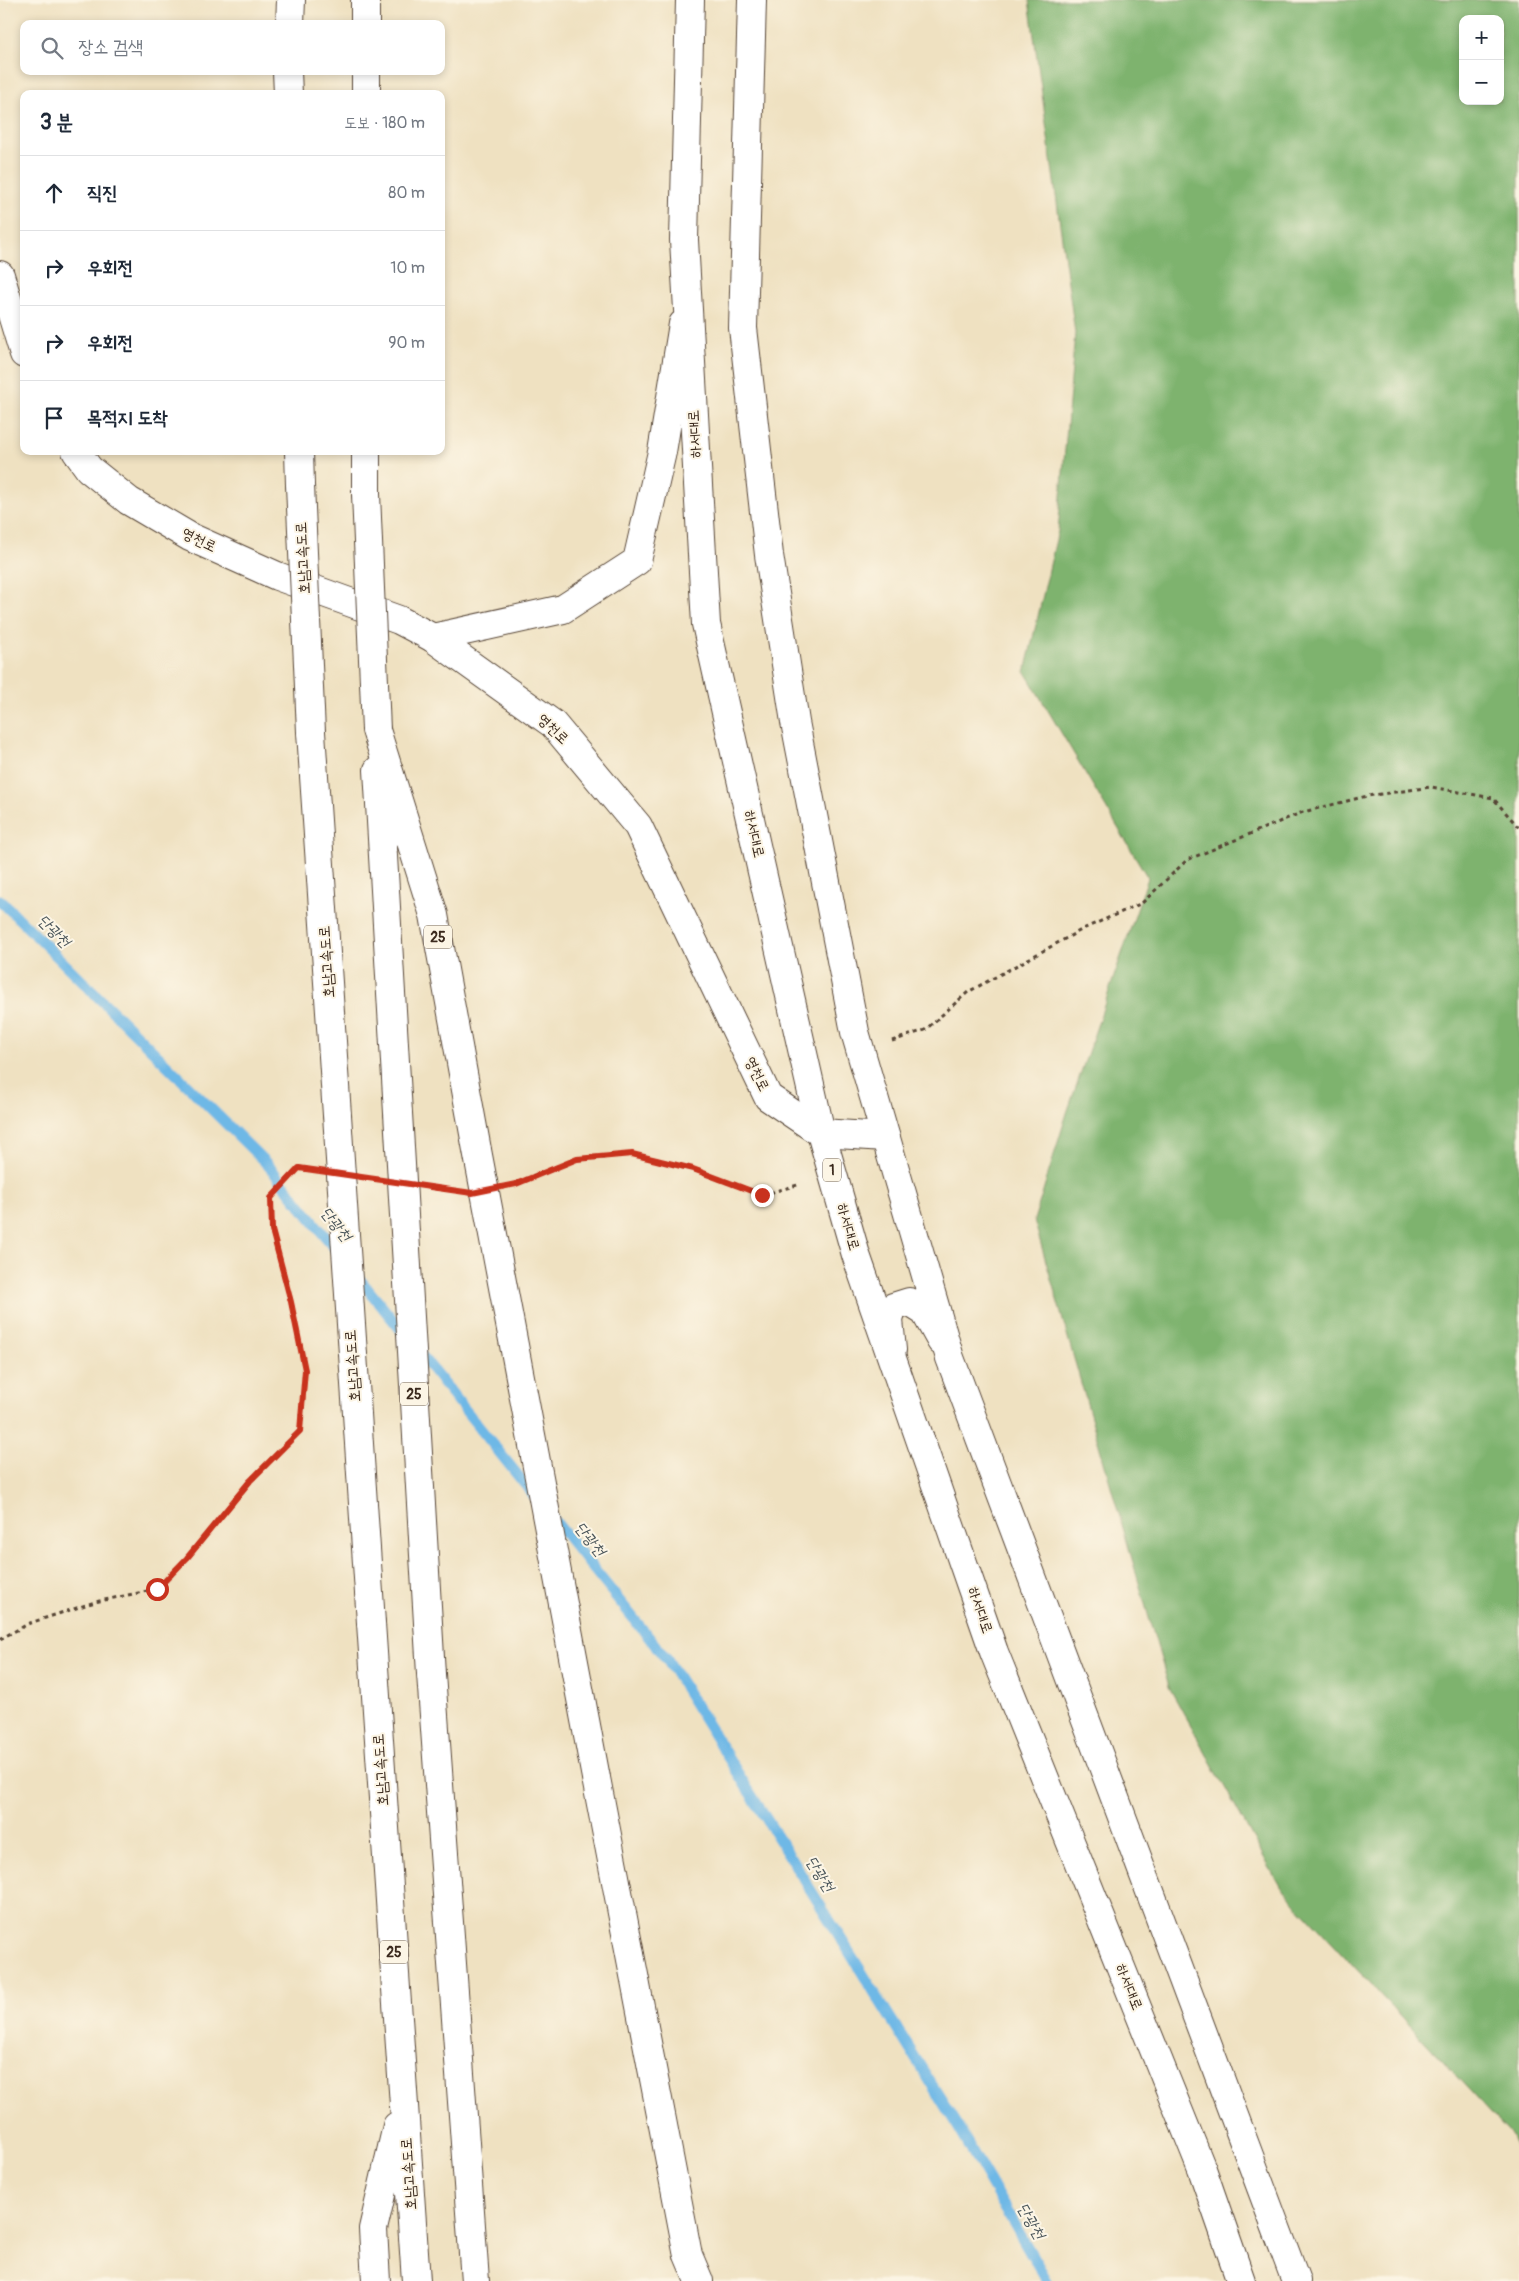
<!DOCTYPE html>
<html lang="ko">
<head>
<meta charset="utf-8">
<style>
	body { margin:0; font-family:Pangolin,"Poor Story",sans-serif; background:#f2f2f3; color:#1f2937 }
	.controls { position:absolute; right:15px; top:15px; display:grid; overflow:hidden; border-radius:10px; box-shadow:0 2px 8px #0003 }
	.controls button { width:45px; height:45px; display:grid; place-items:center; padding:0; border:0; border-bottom:1px solid #e0e1e3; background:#fff; color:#1f2937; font:25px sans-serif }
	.stop { position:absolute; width:15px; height:15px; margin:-11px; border:4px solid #c8321e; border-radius:50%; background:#fff }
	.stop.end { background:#c8321e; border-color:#fff; box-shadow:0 1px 5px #0008 }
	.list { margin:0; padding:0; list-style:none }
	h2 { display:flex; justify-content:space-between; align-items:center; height:65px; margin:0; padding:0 20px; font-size:21px }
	h2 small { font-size:16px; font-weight:400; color:#747a83 }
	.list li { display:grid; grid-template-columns:32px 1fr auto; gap:15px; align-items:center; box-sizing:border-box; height:75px; padding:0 20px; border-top:1px solid #e0e1e3 }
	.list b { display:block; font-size:19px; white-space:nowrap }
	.list em { font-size:16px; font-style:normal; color:#747a83 }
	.icon { flex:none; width:28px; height:28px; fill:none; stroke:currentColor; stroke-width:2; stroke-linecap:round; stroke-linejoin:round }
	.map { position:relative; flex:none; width:1519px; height:2281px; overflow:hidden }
	.search { position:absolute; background:#fff; box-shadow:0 2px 8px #0003; left:20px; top:20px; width:425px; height:55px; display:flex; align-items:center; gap:12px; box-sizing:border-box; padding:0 18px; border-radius:10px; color:#747a83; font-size:19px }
	.panel { position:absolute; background:#fff; box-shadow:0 2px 8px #0003; left:20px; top:90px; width:425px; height:365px; border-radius:10px }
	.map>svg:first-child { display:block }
</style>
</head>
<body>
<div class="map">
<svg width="1519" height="2281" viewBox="0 0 1519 2281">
	<rect width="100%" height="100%" fill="#fcf5e5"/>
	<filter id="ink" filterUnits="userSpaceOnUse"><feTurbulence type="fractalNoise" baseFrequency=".02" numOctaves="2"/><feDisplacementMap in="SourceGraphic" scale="10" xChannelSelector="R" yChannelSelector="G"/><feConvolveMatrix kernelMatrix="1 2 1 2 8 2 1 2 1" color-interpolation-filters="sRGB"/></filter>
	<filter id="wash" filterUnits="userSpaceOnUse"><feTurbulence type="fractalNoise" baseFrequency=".0096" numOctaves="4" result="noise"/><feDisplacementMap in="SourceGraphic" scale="20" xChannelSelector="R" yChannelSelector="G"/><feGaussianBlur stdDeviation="1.12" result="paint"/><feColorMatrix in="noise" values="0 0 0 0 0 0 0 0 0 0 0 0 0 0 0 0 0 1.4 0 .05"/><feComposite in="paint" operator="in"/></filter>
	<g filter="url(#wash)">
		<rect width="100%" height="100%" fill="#efe1c1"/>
		<path fill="#7eb36e" stroke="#5c6e46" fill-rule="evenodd" d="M1029,0H1519V2153L1511,2135L1281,1888L1169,1687L1034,1220L1067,1113L1148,878L1025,672L1058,531L1075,333ZM1463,19H1500V101H1463Z"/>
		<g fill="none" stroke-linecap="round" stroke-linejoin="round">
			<path stroke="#6eb8e6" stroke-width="11" d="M0,900L268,1165L341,1256
				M353,1271L406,1336
				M417,1350L536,1498
				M554,1520L668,1661L957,2125L1047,2281"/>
		</g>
	</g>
	<g filter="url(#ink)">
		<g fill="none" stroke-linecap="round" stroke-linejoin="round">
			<defs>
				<path id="tertiary" d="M0,275L24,354
					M76,451L89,469L129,501L190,537L277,576L399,620L433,638L553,724L638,826L768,1097L821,1133L885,1137"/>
				<path id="primary" d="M433,638L563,609L637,561L662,452L683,324
					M892,1350L889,1320L893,1307L909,1302L925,1312L941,1341"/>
				<path id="trunk" d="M690,0L684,240L706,624L821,1133L856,1255L994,1652L1202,2169L1241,2281
					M752,0L743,328L769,555L795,722L855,1032L950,1358L1296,2281"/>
				<path id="motorway" d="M365,0V24
					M290,24L291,0
					M287,71L288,94
					M366,71V94
					M299,451L300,485
					M366,451V494
					M376,730L434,915L477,1150
					M311,732L337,1115
					M378,770L398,1113
					M371,1623L416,2281
					M431,1674L475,2281
					M596,1778L688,2255L699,2281
					M376,2281L373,2229L397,2126"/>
			</defs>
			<use href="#tertiary" stroke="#564536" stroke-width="30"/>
			<use href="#primary" stroke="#564536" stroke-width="30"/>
			<use href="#trunk" stroke="#564536" stroke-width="30"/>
			<use href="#motorway" stroke="#564536" stroke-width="30"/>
			<path stroke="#564536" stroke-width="3" stroke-dasharray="4 4" stroke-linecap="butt" d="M892,1041L925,1030L968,992L1083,929L1142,903L1187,860L1303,812L1367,796L1431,787L1493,798L1519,828
				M518,1183L577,1159L632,1154L693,1169L762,1195L801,1184
				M434,1188L451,1190
				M0,1639L30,1623L95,1602L157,1589L187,1558L250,1481L300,1431L305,1370L291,1302L272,1230L271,1198L299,1168L307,1169"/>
			<use href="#tertiary" stroke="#fff" stroke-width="28"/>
			<use href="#primary" stroke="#fff" stroke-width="28"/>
			<use href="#trunk" stroke="#fff" stroke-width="28"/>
			<use href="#motorway" stroke="#fff" stroke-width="28"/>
			<defs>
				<path id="motorway-bridge" d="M300,485L311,732
					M366,494L376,730
					M398,1113L431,1674
					M337,1115L371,1623
					M477,1150L596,1778"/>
			</defs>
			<use href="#motorway-bridge" stroke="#564536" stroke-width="30" stroke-linecap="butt"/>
			<use href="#motorway-bridge" stroke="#fff" stroke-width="28"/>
		</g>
	</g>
	<g fill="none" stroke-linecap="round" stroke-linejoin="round" filter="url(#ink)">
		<path stroke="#c8321e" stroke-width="6" d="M157,1589L187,1558L250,1481L300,1431L305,1370L291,1302L272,1230L271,1198L299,1168L472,1193L516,1184L577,1159L632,1154L693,1169L762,1195"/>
	</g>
	<g text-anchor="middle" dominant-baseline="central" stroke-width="4" stroke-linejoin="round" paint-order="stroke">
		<g fill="#fcf5e5" stroke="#75675a" stroke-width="1">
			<rect x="424" y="925.5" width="28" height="23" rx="4"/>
			<rect x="823" y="1158.5" width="18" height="23" rx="4"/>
			<rect x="400" y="1382.5" width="28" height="23" rx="4"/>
			<rect x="380" y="1940.5" width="28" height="23" rx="4"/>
		</g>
		<g font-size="14" font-weight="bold" fill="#3b2a1e">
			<text x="438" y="937">25</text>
			<text x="832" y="1170">1</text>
			<text x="414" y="1394">25</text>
			<text x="394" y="1952">25</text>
		</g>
		<g font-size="15" fill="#3b2a1e" stroke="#fcf5e5">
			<text transform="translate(695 434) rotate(-93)">하서대로</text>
			<text transform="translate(199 540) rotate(26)">영천로</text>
			<text transform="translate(303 558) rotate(-93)">호남고속도로</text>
			<text transform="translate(553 729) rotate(44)">영천로</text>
			<text transform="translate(754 834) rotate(77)">하서대로</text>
			<text transform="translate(327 962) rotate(-94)">호남고속도로</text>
			<text transform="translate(757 1074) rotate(64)">영천로</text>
			<text transform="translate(848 1227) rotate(74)">하서대로</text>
			<text transform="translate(353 1366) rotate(-94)">호남고속도로</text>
			<text transform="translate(980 1610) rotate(71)">하서대로</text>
			<text transform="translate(381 1770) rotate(-94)">호남고속도로</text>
			<text transform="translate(1129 1987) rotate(68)">하서대로</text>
			<text transform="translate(409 2174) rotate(-94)">호남고속도로</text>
		</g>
		<g font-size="16" font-style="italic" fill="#4a555a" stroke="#fcf5e5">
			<text transform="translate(54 931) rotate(45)">단광천</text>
			<text transform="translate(336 1224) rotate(51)">단광천</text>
			<text transform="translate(590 1539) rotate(51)">단광천</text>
			<text transform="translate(820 1874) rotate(58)">단광천</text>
			<text transform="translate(1031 2221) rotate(60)">단광천</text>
		</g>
	</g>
</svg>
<div class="controls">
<button>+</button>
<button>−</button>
</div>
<div class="stop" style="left:157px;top:1589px"></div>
<div class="stop end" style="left:762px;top:1195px"></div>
<div class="search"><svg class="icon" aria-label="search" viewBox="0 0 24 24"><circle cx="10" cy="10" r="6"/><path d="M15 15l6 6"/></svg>장소 검색</div>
<section class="panel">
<h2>3 분<small>도보 · 180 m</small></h2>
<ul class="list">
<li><svg class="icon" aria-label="ahead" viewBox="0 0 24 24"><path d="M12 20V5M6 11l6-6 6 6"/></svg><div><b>직진</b></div><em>80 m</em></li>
<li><svg class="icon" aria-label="right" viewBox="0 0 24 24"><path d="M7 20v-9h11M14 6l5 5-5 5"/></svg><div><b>우회전</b></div><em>10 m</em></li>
<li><svg class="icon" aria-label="right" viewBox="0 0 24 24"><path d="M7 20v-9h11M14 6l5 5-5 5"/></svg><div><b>우회전</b></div><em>90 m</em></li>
<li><svg class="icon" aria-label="arrive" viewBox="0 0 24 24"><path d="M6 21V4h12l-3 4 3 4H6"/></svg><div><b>목적지 도착</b></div></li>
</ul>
</section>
</div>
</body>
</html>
